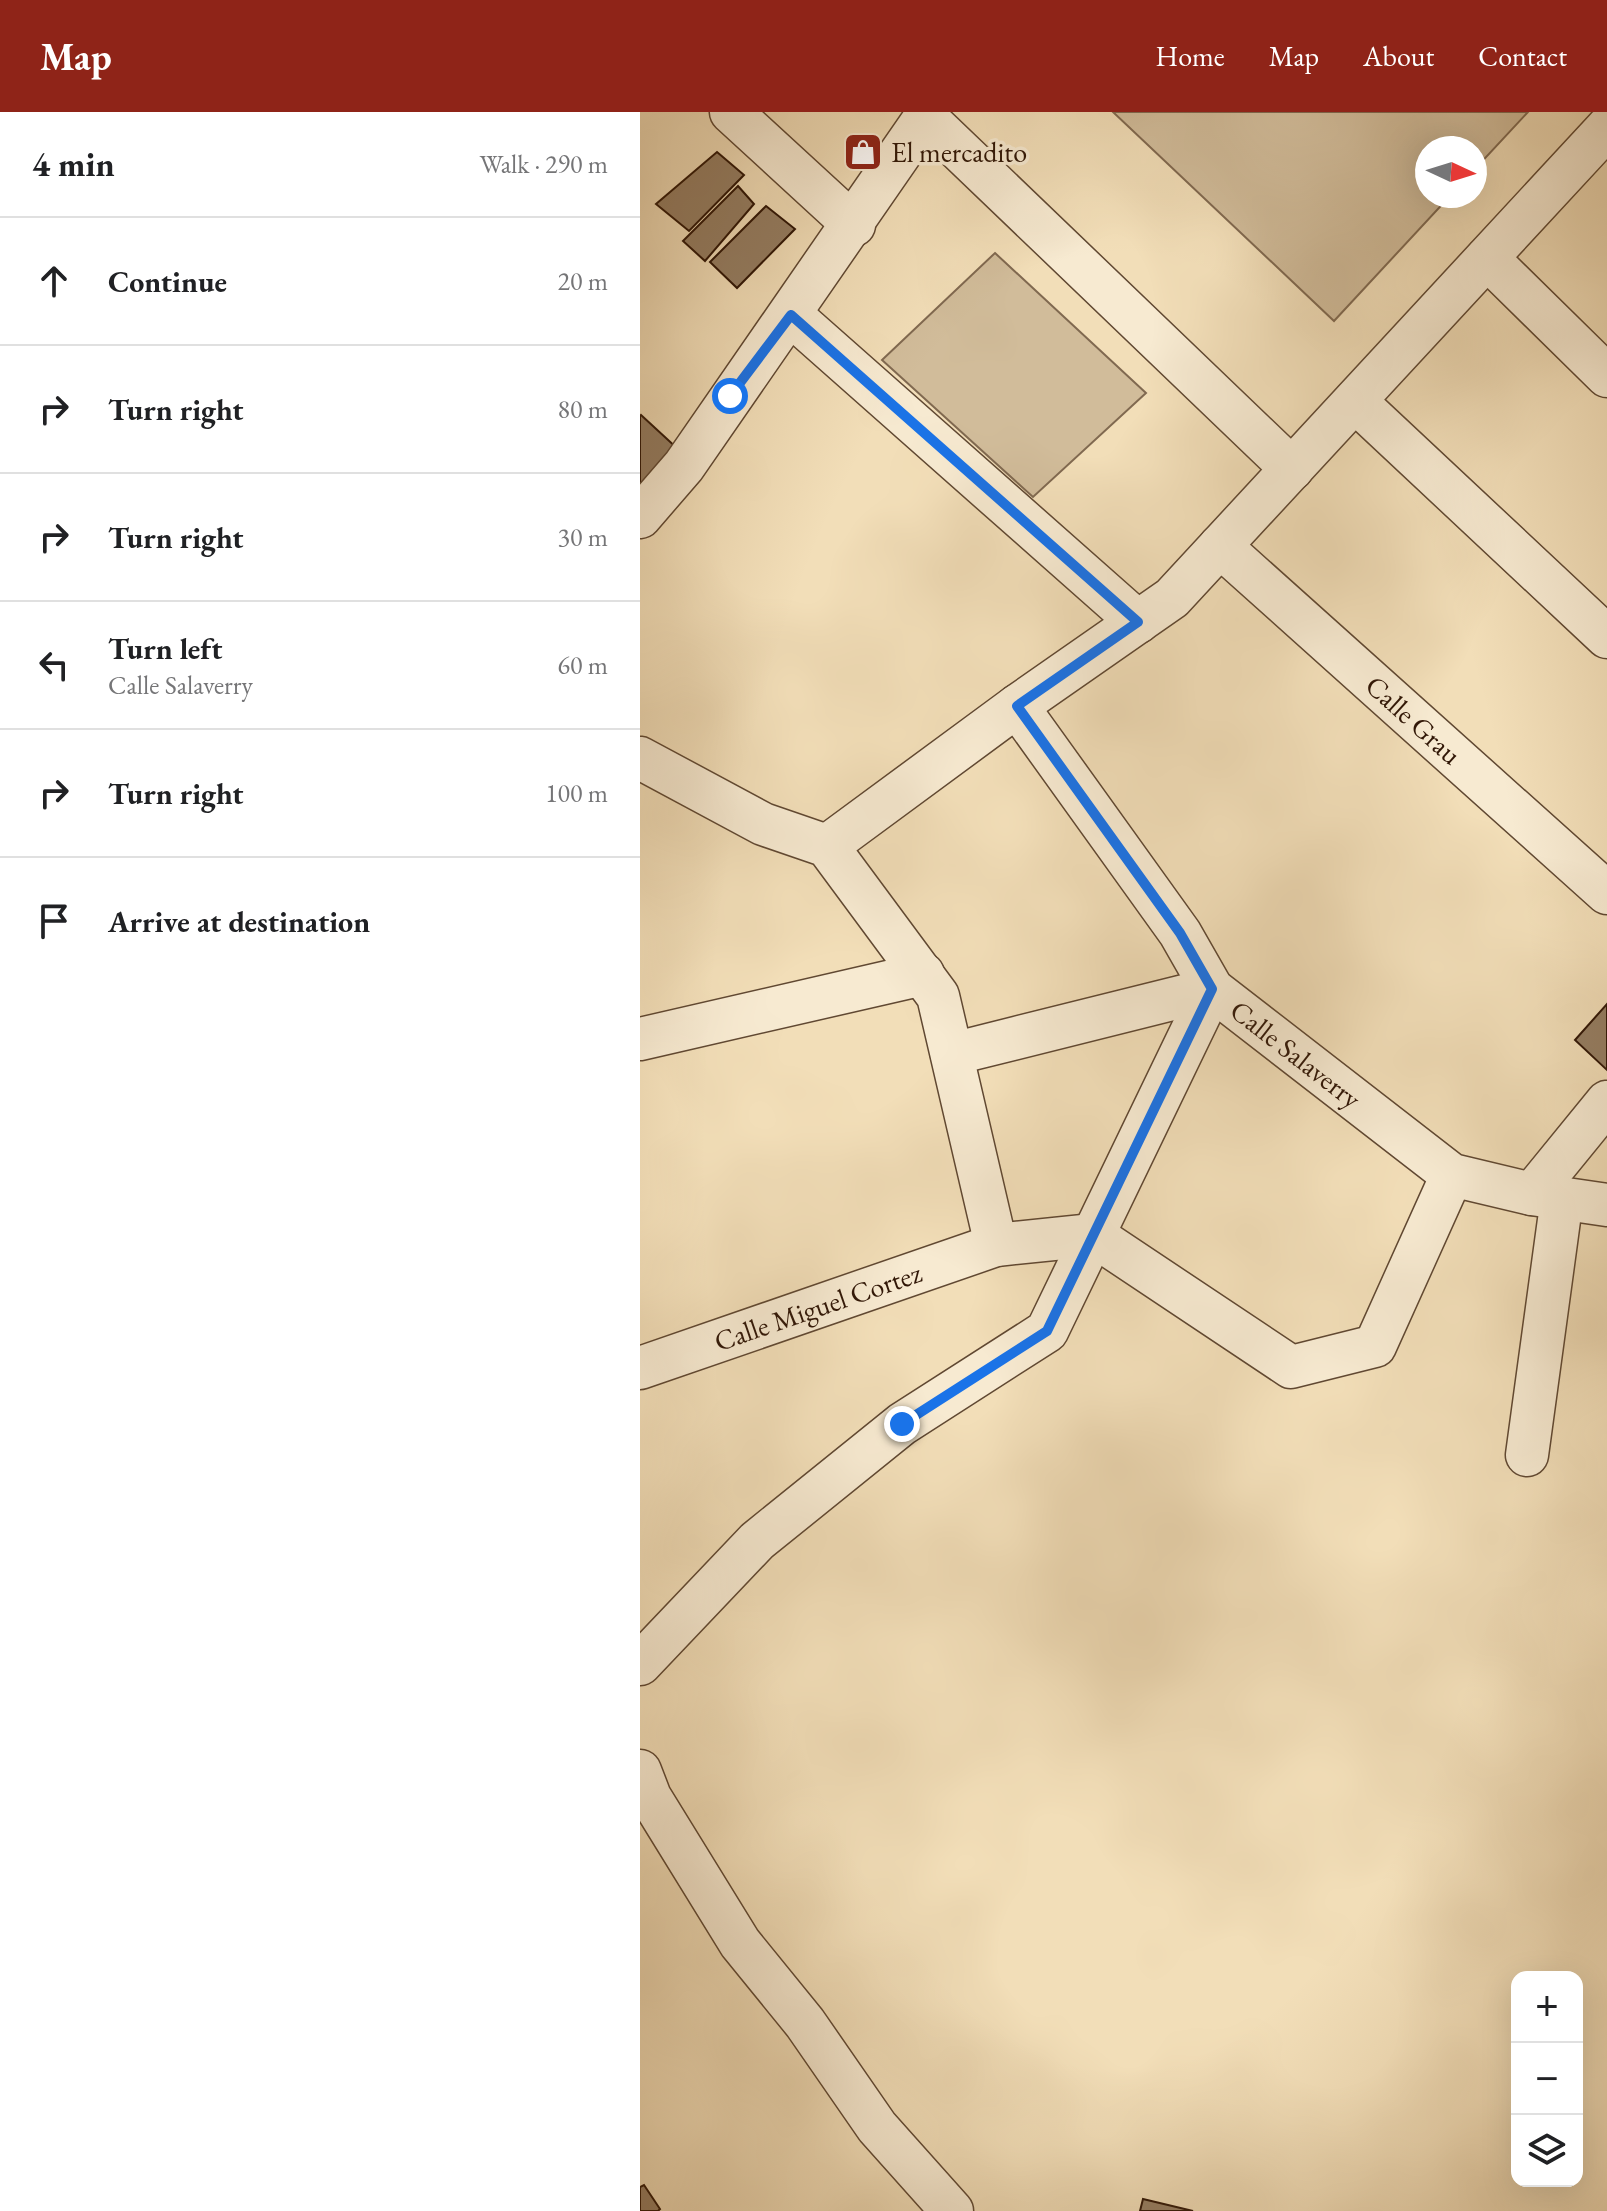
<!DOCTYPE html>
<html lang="en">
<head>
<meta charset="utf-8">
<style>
	body { margin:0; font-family:"EB Garamond",serif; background:#f6f6f6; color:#202124 }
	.controls { position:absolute; right:24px; bottom:24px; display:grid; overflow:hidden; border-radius:16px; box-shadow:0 8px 32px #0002 }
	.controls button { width:72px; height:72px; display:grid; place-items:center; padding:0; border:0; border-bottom:2px solid #e0e0e0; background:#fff; color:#202124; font:40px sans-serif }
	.compass { position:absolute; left:775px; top:24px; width:72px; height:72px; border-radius:50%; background:#fff; box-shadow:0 8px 32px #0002; rotate:94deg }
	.stop { position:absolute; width:24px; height:24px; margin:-18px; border:6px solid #1a73e8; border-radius:50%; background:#fff }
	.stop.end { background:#1a73e8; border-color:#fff; box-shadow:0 2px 8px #0008 }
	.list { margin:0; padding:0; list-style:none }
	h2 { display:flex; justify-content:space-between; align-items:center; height:104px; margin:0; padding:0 32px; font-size:34px }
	h2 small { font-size:26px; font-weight:400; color:#757577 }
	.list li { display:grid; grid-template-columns:52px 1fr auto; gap:24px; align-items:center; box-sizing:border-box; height:128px; padding:0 32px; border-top:2px solid #e0e0e0 }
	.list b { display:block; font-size:30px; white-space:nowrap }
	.list p { margin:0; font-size:26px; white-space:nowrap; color:#757577 }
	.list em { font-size:26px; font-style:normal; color:#757577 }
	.icon { flex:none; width:44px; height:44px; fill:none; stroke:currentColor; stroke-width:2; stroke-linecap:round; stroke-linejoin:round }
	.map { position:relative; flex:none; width:967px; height:2099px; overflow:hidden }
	header { display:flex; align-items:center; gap:48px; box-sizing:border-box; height:112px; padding:0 40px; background:#8f2418; color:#fff }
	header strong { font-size:38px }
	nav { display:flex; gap:44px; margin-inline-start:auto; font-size:28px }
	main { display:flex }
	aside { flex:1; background:#fff }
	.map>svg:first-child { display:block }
</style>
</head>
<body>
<header>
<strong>Map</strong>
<nav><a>Home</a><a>Map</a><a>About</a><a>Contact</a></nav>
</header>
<main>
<aside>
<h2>4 min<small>Walk · 290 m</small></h2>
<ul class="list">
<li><svg class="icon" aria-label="ahead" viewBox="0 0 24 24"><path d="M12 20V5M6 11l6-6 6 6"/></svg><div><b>Continue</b></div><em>20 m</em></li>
<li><svg class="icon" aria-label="right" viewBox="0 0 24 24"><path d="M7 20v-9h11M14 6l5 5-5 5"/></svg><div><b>Turn right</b></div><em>80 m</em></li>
<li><svg class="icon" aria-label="right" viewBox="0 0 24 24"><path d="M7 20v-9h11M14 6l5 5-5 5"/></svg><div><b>Turn right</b></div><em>30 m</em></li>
<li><svg class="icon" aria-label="left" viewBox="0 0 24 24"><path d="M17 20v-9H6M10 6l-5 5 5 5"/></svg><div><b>Turn left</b><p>Calle Salaverry</p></div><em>60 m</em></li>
<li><svg class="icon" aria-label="right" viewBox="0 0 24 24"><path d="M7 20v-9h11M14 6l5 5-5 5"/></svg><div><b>Turn right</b></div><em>100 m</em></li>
<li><svg class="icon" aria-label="arrive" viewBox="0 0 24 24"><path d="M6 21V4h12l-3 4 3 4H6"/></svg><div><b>Arrive at destination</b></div></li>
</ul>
</aside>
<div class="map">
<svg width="967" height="2099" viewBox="0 0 967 2099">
	<rect width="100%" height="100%" fill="#f2deb8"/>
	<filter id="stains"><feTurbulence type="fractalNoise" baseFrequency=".0025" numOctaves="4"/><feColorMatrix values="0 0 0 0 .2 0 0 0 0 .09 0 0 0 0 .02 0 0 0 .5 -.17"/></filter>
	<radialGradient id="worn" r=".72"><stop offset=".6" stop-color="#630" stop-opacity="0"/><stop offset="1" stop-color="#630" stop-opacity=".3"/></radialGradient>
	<path fill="#d1bc9a" stroke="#806950" stroke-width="2" d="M473,0H888L835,57V36H787V84H810L694,209Z
		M355,141L506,281L393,385L242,248Z"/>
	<path fill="#957e63" stroke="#301606" stroke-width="2" d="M77,40L104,63L49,119L16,92Z
		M98,74L114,92L65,149L43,129Z
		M126,94L155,117L97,176L70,150Z
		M1,303L39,338L0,378V304Z
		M967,892V958L935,928Z
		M4,2073L20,2097L18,2099H0V2075Z
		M503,2087L553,2099H500Z"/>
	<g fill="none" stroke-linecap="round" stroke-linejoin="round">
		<defs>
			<g id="minor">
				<path d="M91,0L214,113"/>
				<path d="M285,5L652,357"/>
				<path d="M847,146L967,264"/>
				<path d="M151,203L498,510"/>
				<path d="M715,289L967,525"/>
				<path d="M0,405L44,354L289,0"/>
				<path id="s1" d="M580,434L967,781"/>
				<path id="s2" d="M377,594L540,821L572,877L812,1063L892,1082L967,1093"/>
				<path d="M0,646L123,712L187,734L298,884L356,1133"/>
				<path d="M187,734L377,594L532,486L967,16"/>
				<path d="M0,927L283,862"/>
				<path d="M312,942L572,877"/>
				<path d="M892,1082L967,990"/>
				<path id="s3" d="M0,1256L356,1133L453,1123L651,1255L735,1234L812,1063"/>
				<path d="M887,1343L922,1086"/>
				<path d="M0,1552L117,1429L262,1312L407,1219L572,877"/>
				<path d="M0,1659L10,1685L100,1831L165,1911L237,2015L312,2099"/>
			</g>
		</defs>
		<use href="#minor" stroke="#604832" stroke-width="45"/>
		<use href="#minor" stroke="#f7ead1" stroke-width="42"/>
	</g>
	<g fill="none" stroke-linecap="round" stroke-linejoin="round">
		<path stroke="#1a73e8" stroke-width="10" d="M90,284L151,203L498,510L377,594L540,821L572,877L407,1219L262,1312"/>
	</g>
	<defs>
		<symbol id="shop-square" viewBox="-11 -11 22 22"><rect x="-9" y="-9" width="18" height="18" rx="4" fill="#8f2418" stroke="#f7ead1"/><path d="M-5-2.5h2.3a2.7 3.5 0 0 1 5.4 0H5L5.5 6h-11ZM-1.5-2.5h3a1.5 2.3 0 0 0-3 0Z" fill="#fff"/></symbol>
	</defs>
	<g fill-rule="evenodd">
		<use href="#shop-square" x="201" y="18" width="44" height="44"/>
	</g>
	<g text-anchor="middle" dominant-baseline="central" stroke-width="7" stroke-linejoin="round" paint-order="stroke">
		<g font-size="28" fill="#301606" stroke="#f7ead1" text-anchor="start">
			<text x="251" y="40">El mercadito</text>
		</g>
		<g font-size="28" fill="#301606" stroke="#f7ead1">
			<text stroke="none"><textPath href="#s1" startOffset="260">Calle Grau</textPath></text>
			<text stroke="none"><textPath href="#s2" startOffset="450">Calle Salaverry</textPath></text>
			<text stroke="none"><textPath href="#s3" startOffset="188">Calle Miguel Cortez</textPath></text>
		</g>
	</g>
	<rect width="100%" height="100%" filter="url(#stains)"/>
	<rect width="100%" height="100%" fill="url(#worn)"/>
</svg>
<div class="controls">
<button>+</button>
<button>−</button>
<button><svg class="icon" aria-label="layers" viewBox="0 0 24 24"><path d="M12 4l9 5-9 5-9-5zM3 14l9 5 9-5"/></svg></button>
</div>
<svg class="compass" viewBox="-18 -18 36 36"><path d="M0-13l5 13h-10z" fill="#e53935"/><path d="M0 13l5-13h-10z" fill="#757577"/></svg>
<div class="stop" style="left:90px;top:284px"></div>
<div class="stop end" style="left:262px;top:1312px"></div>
</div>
</main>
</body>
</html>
